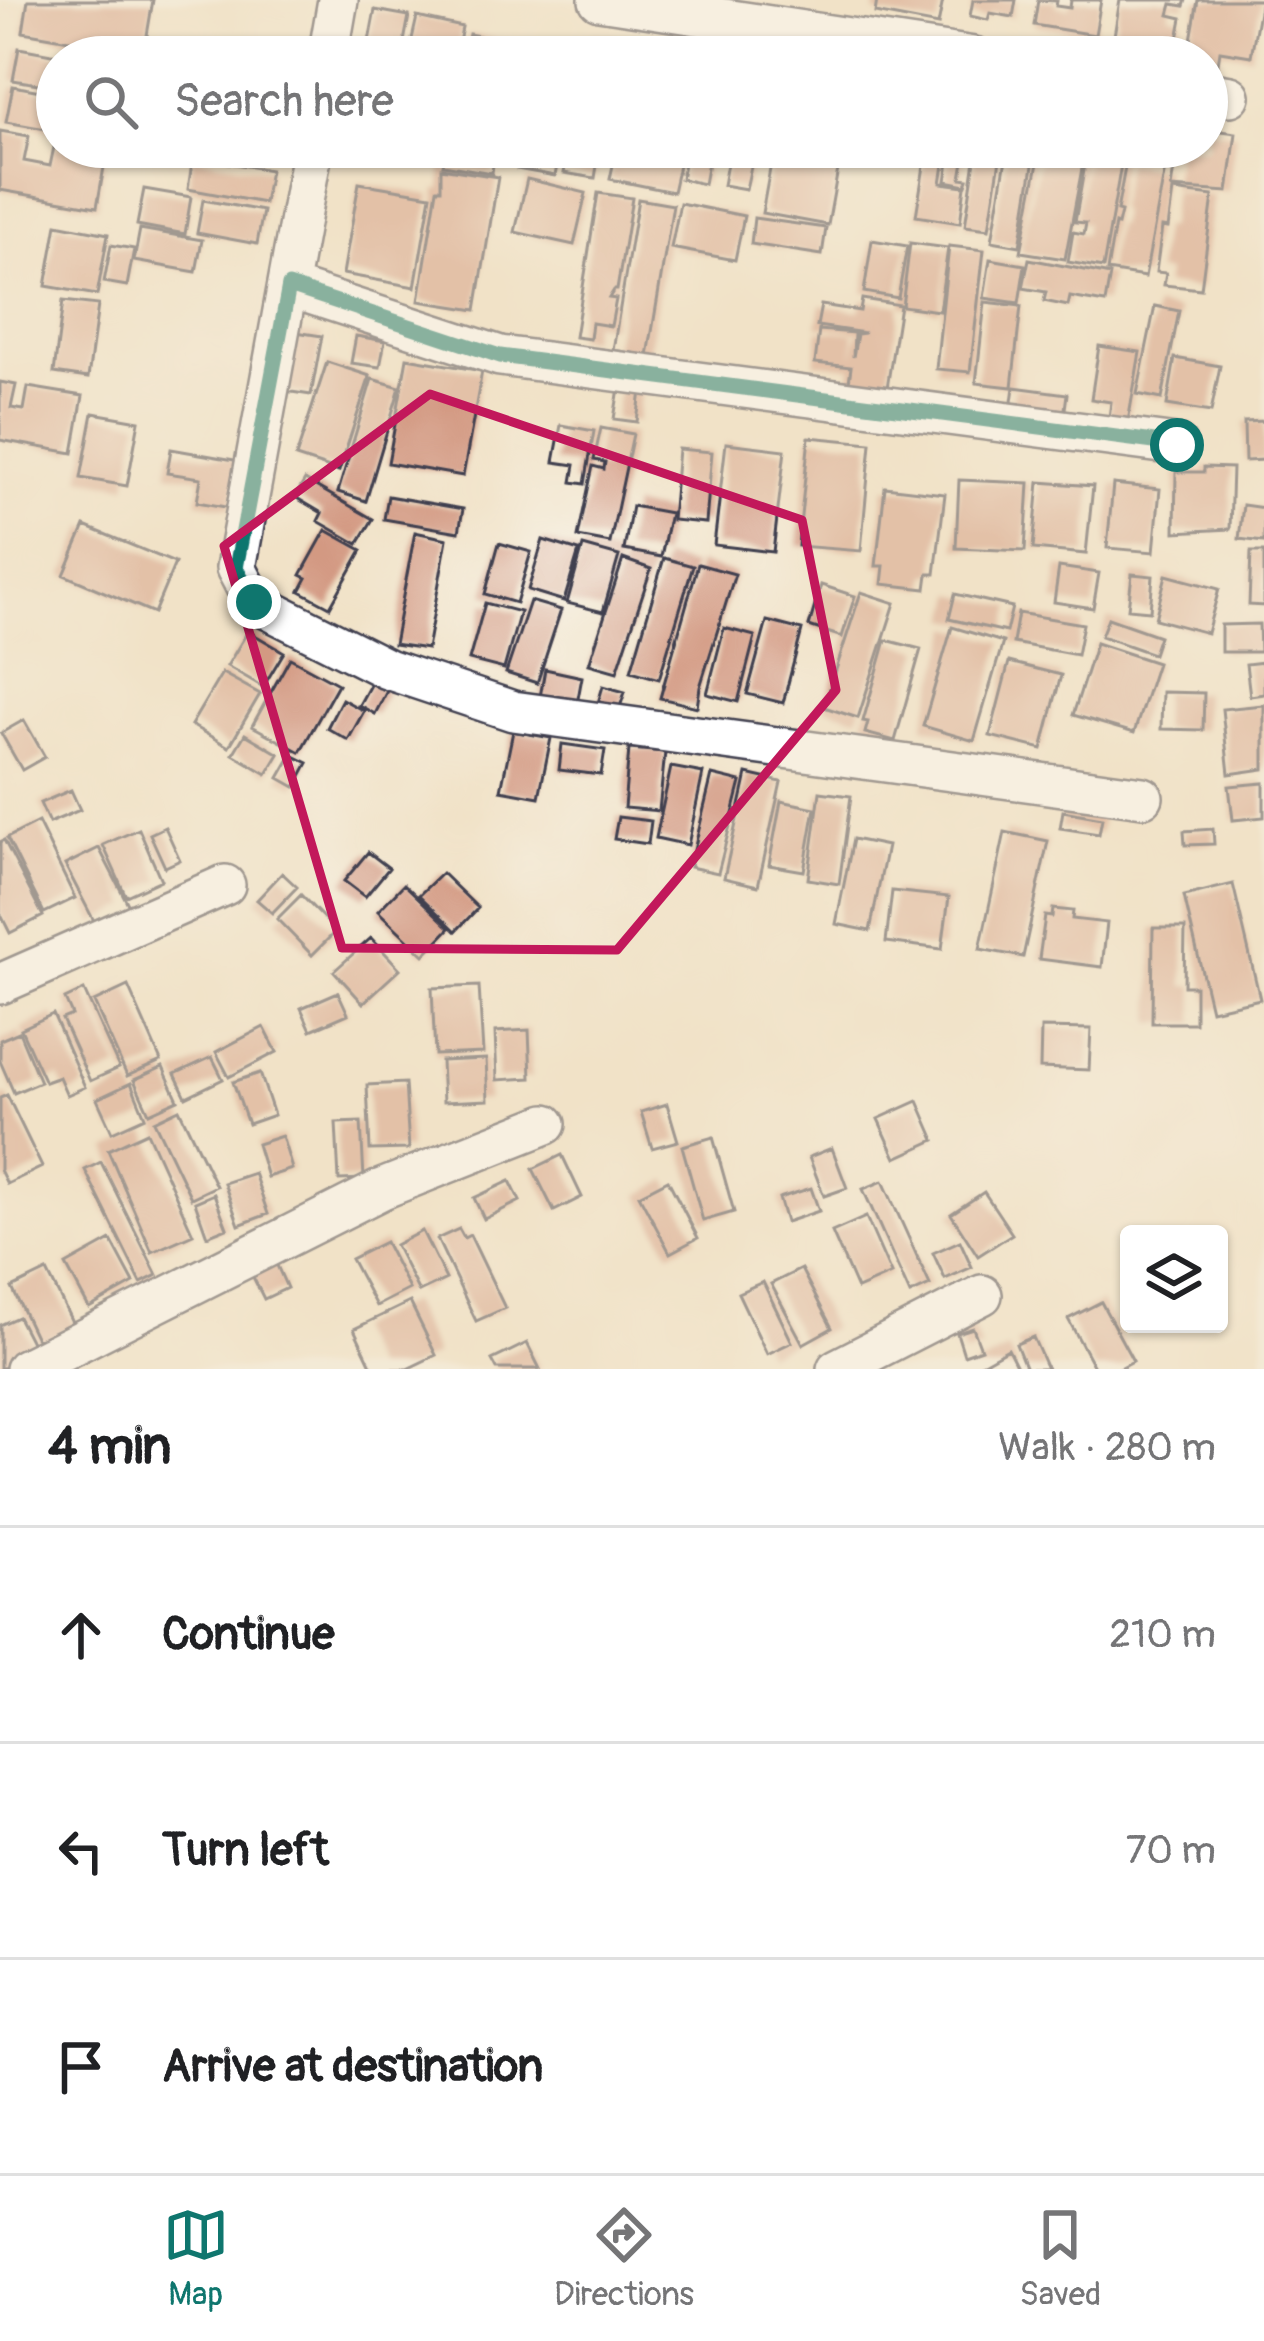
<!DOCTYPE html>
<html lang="en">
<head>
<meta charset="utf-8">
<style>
	body { margin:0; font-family:Pangolin,sans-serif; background:#f2f2f2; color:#202124 }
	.controls { position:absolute; right:36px; bottom:36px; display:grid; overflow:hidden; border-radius:12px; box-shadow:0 3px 9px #0004 }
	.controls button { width:108px; height:108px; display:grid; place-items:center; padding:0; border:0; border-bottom:3px solid #e0e0e0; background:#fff; color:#202124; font:60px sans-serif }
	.stop { position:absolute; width:36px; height:36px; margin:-27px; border:9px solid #0f766e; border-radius:50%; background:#fff }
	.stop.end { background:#0f766e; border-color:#fff; box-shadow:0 3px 12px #0008 }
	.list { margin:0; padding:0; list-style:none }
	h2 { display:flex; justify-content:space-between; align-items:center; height:156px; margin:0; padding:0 48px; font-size:51px }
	h2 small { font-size:39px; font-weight:400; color:#757577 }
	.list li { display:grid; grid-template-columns:78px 1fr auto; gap:36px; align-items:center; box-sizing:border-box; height:216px; padding:0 48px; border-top:3px solid #e0e0e0 }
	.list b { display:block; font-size:45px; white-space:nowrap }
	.list em { font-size:39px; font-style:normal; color:#757577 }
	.icon { flex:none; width:66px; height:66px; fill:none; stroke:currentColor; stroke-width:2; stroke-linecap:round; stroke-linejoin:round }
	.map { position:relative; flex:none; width:1264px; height:1369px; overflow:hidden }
	.search { position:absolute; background:#fff; box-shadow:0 3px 9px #0004; left:36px; right:36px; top:36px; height:132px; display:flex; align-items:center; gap:30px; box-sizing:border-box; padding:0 42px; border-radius:66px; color:#757577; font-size:45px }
	.sheet { height:804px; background:#fff }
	nav { display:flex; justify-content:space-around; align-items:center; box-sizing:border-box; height:168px; border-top:3px solid #e0e0e0; background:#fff; font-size:33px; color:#757577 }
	nav a { display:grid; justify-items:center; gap:6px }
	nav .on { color:#0f766e }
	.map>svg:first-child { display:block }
</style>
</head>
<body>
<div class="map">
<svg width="1264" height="1369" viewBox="0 0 1264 1369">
	<rect width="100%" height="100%" fill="#f7f3e8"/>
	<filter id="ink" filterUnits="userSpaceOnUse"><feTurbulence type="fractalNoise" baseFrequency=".00833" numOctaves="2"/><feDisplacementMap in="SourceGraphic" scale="24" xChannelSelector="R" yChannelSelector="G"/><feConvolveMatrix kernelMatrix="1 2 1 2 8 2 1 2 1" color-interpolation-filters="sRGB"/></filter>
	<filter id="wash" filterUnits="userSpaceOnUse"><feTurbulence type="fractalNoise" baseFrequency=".004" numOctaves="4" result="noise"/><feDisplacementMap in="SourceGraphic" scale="48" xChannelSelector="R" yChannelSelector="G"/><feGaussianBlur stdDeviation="2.7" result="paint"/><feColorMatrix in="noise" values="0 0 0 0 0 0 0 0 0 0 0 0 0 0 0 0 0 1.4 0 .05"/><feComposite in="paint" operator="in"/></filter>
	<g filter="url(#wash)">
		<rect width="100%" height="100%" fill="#f1e2c7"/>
		<g id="blocks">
			<path fill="#d39982" d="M28,0H153L144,53L23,32Z
				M877,0H943L938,25L875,13Z
				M973,0H1016L1013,17L990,13L988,20L970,16Z
				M1038,0L1057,1L1056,6L1070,8L1071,0H1101L1095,35L1034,25Z
				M1120,0H1186L1184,6L1172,4L1169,15L1182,18L1177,44L1149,40L1148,50L1133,48L1134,38L1114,36Z
				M1198,0H1261L1251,56L1220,51L1217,70L1207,68V57H1188Z
				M375,10L409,16L401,57H366Z
				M417,17L462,27L456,57H408Z
				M469,34L530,46L528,57H464Z
				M593,34L624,38L621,57H589Z
				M708,35L768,46L766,57H703Z
				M19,48L57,55V87L13,80Z
				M13,86L57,94V131L6,122Z
				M1207,129L1236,133L1228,192L1171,188L1177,147H1207Z
				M0,131L29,136L24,161L50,166L54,147H90L107,150L97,207L0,190Z
				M447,147L503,150L500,165L493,164L492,173L443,165Z
				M521,147L560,150L555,176L517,169Z
				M571,147H600L595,178L564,173L566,162L579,164L581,151L571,149Z
				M617,147H683L673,192L610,179Z
				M774,147H842L828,225L762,213Z
				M927,147H947L941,183L965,186L960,223L916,216Z
				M977,147H1002L989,229L965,226Z
				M1008,147H1036L1020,246L992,241Z
				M1041,147H1086L1065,259L1021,252Z
				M951,149L972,153V157L965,156L961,178L968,179L966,185L946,181Z
				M686,153L709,157L704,184L681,179Z
				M1087,153L1122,159L1103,268L1068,262L1073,232L1084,234L1086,223L1075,222Z
				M193,157L270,170L264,203L188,189Z
				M728,158L752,162L746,189L723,185Z
				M1126,162L1165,169L1145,277L1107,271L1115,224L1118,225L1121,212L1117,211Z
				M441,168L498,177L476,310L419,301L437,189H441Z
				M527,179L586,193L574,245L515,232Z
				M359,183L431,195L415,287L343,274Z
				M144,189L191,197L185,234L137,225Z
				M1173,191L1213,196L1201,289L1164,285L1166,273L1156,272L1162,227L1168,228Z
				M598,193L632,198L617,290H614L609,298L616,299L611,326L592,323L590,339L575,337Z
				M638,199L673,205L648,356L613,350Z
				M203,200L263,211L257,244L197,233Z
				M680,203L744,216L735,260L671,248Z
				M754,218L826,228L822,255L751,244Z
				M57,224L108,234L97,295L46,286Z
				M140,229L202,240L196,272L134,261Z
				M872,240L907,246L898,298L864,292Z
				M910,243L948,248L939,311L902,306Z
				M111,245L134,249L127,286L104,282Z
				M949,246L984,250L970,372L936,369Z
				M990,259L1025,265L1019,303L984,298Z
				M1029,259L1110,275L1105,303L1070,297L1068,306L1044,301L1046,292L1023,288Z
				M862,299L900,305L887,388L849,382L851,367L815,363L819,330L854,333L853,357L857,334L865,333L817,326L821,305L860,311Z
				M63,301L98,305L88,378L54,373Z
				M985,302L1021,306L1012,387L976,383Z
				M1155,306L1179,311L1162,399L1137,394Z
				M296,332L322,336L311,395L285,391Z
				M356,336L385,341L380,367L351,363Z
				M1099,346L1140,352L1128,422L1109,418L1111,402L1091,399Z
				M407,358L482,371L463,476L388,463Z
				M1175,358L1220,366L1211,412L1167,405Z
				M327,362L370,376L339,471L296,457Z
				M372,379L400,387L366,501L338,492Z
				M0,382L16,385L11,408L24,410L28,387L83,396L73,453L0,440Z
				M1014,387L1067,394L1064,416L1011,409Z
				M619,388L641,391L637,422L614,419Z
				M93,413L139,421L127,486L81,478Z
				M1264,421V460L1245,461L1244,422Z
				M561,425L594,431L585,484L572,482L575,465L554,462Z
				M601,428L633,434L610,543L578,537L593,466L604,469L605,462L594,460Z
				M809,437L871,443L861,551L798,546Z
				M726,443L785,450L773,552L714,545Z
				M171,449L240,461L231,508L197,502L201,478L167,473Z
				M678,449L712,452L706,523L672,520Z
				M1204,467L1232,468L1230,529L1175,532L1176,472H1204Z
				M305,480L373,519L358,544L318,521L322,513L295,497Z
				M959,480L1029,483L1025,551L956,548Z
				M1039,482L1093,486L1086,554L1033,549Z
				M1113,484L1160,489L1154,552L1107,548Z
				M885,487L945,494L935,574H928L926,589L882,584L884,566H876Z
				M388,496L463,509L459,532L384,519Z
				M1243,505L1264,508V542L1239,539Z
				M632,506L670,513L661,557L624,550Z
				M85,526L175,563L154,613L64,575Z
				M326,530L362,550L330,607L300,591L307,578L301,575Z
				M415,532L447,539L427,649L394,644Z
				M543,540L579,551L564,601L528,590Z
				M499,543L531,552L516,603L485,594Z
				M583,546L619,556L603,612L567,603Z
				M1251,552H1264V606L1249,605Z
				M664,558L693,566L659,679L631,671Z
				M623,559L651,569L617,672L589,664Z
				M698,564L735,574L700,687L697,707L660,698Z
				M1059,567L1099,573L1093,608L1054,602Z
				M1132,574L1153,576L1150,611L1128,609Z
				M1166,575L1219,589L1207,633L1155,619Z
				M821,585L855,596L842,637L809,626Z
				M861,592L895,603L858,718L824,707Z
				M955,594L1012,607L1006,632L949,619Z
				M530,601L561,610L537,683L506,673Z
				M485,603L520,612L504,669L469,660Z
				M1018,613L1083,624L1077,655L1013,643Z
				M1108,618L1159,636L1153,654L1101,636Z
				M767,621L802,630L783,703L747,694Z
				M1259,624L1260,652H1221V625Z
				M952,627L1003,642L974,741L923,726Z
				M724,628L755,636L738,702L707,694Z
				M248,631L284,652L263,687L227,666Z
				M886,640L921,649L895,741L865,733L868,722L863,721Z
				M1096,643L1157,663L1134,733L1073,715Z
				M290,658L338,684L300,752L252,726Z
				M1009,662L1061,675L1042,749L990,736Z
				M1264,662V694L1250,696L1246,664Z
				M545,669L582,677L577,704L540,697Z
				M222,673L260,694L229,747L191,725Z
				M371,683L387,691L375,714L359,705Z
				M603,686L625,692L616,719L595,713Z
				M1162,692L1204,693L1203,730L1161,729Z
				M342,699L364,711L348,740L327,728Z
				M1264,705V769L1229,774L1222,709Z
				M24,720L45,757L22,770L1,733Z
				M513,731L551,738L539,797L501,790Z
				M245,734L279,754L267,774L233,754Z
				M562,744L605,750L601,775L559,770Z
				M629,749L665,752L659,811L624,808Z
				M292,755L308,763L295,787L279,778Z
				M671,767L703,773L688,845L656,838Z
				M747,774L781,782L758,886L724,878Z
				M712,775L741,782L718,873L690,867Z
				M1264,783V817L1233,820L1229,786Z
				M71,790L80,810L49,823L40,803Z
				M820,792L851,796L839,884L808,879Z
				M781,801L815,808L804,871L769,865Z
				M1063,811L1102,818L1099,834L1060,828Z
				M618,817L651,821L648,844L614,839Z
				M38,822L75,898L44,913L7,838Z
				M165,827L180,860L165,867L150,834Z
				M139,829L161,880L126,896L103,845Z
				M1213,829L1214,844L1185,845L1184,831Z
				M1005,832L1048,841L1023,957L980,949Z
				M853,839L887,846L870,931L836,924Z
				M4,840L43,916L10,933L0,913V842Z
				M99,848L129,906L95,923L65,865Z
				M368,852L389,868L365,897L344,881Z
				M282,873L297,887L272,913L257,900Z
				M442,873L478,908L456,931L419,895Z
				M404,884L450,928L424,955L378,911Z
				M1233,884L1260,999L1211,1010L1184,896Z
				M892,891L949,897L942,949L886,942Z
				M301,895L336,931L312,955L277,919Z
				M1053,909L1073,911L1072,919L1107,923L1102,967L1039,959L1045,916L1052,917Z
				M1153,928H1185L1184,986H1195V1023H1152Z
				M371,938L400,969L363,1003L334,971Z
				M128,986L161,1061L127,1076L94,1002Z
				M479,986L483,1053L435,1055L432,988Z
				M84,990L119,1068L90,1081L62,1019L72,1015L65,999Z
				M338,992L348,1014L311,1030L301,1008Z
				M53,1014L85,1087L67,1095L59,1077L45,1082L21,1029Z
				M264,1027L277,1052L229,1077L216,1052Z
				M1041,1028L1091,1029L1089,1070L1040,1068Z
				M529,1030L531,1078L497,1080L495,1032Z
				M19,1032L40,1082L14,1093L0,1061V1040Z
				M212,1057L223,1079L186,1097L175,1074Z
				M486,1059L488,1100L443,1102L441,1061Z
				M163,1067L178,1100L149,1113L134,1080Z
				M260,1073L274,1115L248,1124L233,1082Z
				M131,1083L145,1117L112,1132L97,1099Z
				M405,1083L409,1149L370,1150L367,1085Z
				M7,1095L42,1167L7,1184L0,1170V1098Z
				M918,1101L935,1140L896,1158L878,1119Z
				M667,1104L678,1141L652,1148L641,1112Z
				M179,1109L216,1186L191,1198L154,1121Z
				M361,1122L364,1179L339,1180L336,1123Z
				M147,1132L193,1234L152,1252L108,1150Z
				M282,1136L292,1169L267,1177L257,1144Z
				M713,1137L734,1212L703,1221L682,1146Z
				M832,1148L847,1188L824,1196L809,1157Z
				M562,1155L582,1197L554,1211L533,1169Z
				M101,1162L157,1275L141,1283L85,1170Z
				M254,1173L268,1214L239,1225L224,1183Z
				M668,1180L698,1238L670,1253L639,1195Z
				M510,1181L520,1201L484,1219L474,1198Z
				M883,1181L930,1285L910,1294L863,1189Z
				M811,1188L819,1211L786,1222L779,1198Z
				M984,1192L1012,1234L978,1256L951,1214Z
				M214,1194L227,1228L207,1236L195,1202Z
				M866,1217L891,1274L857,1289L832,1232Z
				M459,1229L464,1238L470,1235L505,1308L476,1321L437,1239Z
				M422,1231L446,1279L419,1292L395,1245Z
				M111,1240L134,1283L89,1308L66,1265Z
				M960,1241L972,1267L945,1279L933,1253Z
				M385,1242L409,1289L376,1306L351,1259Z
				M275,1261L287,1288L264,1299L251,1273Z
				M801,1269L832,1328L803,1344L771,1284Z
				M47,1271L74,1326L38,1343L12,1288Z
				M763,1282L792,1342L767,1354L738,1293Z
				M410,1302L436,1355L407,1369H373L354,1329Z
				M1101,1302L1133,1361L1118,1369H1095L1068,1319Z
				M18,1317L36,1352L0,1369V1325Z
				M973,1328L981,1349L964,1355L957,1333Z
				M1033,1337L1047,1369H1026L1016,1344Z
				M527,1343L540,1369H497L492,1360Z
				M1008,1349L1018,1369H970L985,1362Z"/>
		</g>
	</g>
	<g filter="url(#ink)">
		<use href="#blocks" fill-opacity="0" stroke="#413f50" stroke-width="3"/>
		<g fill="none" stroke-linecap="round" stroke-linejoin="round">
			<defs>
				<path id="minor" d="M599,0L974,57
					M328,57L338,0
					M1207,92L1230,96
					M313,147L236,568L254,602L387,669L513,711L1143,797
					M289,287L500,356L1177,445
					M0,984L225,885
					M25,1369L382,1189L546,1124
					M837,1369L982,1295"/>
			</defs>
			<use href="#minor" stroke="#413f50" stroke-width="44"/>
			<use href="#minor" stroke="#fff" stroke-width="39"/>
		</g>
	</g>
	<g fill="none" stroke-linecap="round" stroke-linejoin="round" filter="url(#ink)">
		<path stroke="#0f766e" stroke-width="15" d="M254,602L236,568L289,286L500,356L1177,445"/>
	</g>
	<path d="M0 0H1264V1369H0ZM430,394L802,520L836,690L617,950L342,948L224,546Z" fill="#f1e2c7" fill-opacity=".55" fill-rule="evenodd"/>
	<path fill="none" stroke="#c2185b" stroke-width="9" stroke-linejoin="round" d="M430,394L802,520L836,690L617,950L342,948L224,546Z"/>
</svg>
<div class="controls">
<button><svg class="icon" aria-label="layers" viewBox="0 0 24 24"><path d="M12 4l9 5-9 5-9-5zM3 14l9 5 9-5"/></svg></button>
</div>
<div class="stop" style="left:1177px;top:445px"></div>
<div class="stop end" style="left:254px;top:602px"></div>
<div class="search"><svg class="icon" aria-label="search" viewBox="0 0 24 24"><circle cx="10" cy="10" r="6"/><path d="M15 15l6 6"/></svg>Search here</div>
</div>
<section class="sheet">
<h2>4 min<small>Walk · 280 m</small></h2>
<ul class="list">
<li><svg class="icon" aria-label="ahead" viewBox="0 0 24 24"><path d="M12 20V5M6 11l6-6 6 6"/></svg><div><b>Continue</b></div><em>210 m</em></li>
<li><svg class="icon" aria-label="left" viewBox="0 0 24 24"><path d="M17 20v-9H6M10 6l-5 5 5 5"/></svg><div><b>Turn left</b></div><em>70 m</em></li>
<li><svg class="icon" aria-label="arrive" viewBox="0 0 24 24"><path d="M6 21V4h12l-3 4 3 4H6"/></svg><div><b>Arrive at destination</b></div></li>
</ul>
</section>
<nav>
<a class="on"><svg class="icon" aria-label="map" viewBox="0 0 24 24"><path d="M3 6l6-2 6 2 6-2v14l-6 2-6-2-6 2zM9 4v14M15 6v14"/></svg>Map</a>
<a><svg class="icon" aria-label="directions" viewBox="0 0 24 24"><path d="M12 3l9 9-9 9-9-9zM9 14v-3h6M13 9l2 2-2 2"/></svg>Directions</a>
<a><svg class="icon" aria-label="saved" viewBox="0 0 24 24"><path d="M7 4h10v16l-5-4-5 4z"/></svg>Saved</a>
</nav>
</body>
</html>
